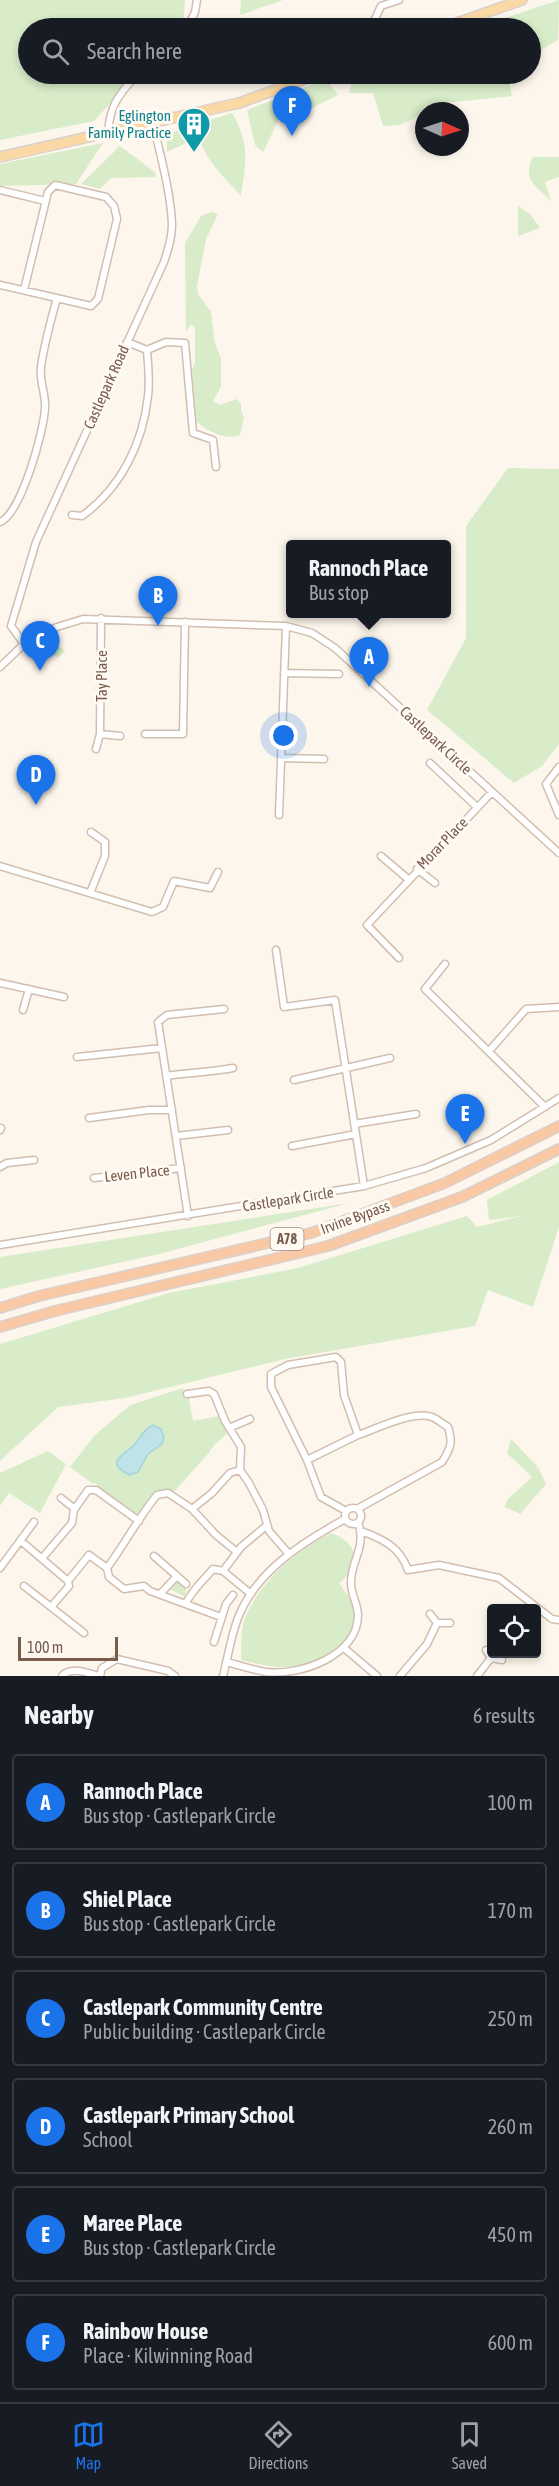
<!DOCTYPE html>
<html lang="en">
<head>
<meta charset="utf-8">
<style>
	body { margin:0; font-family:"Asap Condensed",sans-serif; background:#242831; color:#f1f3f6 }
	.controls { position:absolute; right:18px; bottom:18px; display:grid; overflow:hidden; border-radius:6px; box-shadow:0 3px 9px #0003 }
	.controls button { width:54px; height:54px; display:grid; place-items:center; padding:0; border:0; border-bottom:2px solid #363941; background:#171b24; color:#f1f3f6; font:30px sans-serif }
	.compass { position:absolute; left:415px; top:102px; width:54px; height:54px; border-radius:50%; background:#171b24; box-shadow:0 3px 9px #0003; rotate:93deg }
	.scale { position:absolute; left:18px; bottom:15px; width:100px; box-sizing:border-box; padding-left:6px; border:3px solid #7a5c4d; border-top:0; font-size:16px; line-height:21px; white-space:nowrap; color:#7a5c4d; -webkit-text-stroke:4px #fffaf3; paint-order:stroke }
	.you { position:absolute; left:284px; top:736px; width:21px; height:21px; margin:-15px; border:4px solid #fff; border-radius:50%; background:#1a73e8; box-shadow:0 0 0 9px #1a73e833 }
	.badge { display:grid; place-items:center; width:39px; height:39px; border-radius:50%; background:#1a73e8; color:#fff; font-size:20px; font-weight:700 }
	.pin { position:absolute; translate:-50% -50px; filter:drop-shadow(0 2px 3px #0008) }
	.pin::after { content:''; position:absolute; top:32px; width:21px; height:18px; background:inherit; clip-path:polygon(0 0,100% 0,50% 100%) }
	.popup { position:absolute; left:286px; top:540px; width:165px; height:78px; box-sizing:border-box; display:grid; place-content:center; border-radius:6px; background:#171b24; filter:drop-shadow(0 2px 4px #0005); font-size:20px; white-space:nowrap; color:#9ea1a6 }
	.popup b { font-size:22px; color:#f1f3f6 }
	.popup::after { content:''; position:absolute; left:50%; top:100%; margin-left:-12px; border:12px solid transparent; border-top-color:#171b24 }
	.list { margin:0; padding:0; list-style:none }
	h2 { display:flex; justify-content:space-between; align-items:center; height:78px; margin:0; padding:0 24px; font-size:26px }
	h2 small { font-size:20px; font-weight:400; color:#9ea1a6 }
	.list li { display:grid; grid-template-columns:39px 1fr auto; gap:18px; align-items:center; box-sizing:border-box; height:96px; margin:0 12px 12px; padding:0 12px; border:2px solid #363941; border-radius:6px }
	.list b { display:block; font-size:22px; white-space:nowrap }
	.list p { margin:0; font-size:20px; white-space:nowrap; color:#9ea1a6 }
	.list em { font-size:20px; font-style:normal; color:#9ea1a6 }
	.icon { flex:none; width:33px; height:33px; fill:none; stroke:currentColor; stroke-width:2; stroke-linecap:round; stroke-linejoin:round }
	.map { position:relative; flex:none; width:559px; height:1676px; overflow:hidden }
	.search { position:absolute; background:#171b24; box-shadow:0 3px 9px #0003; left:18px; right:18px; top:18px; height:66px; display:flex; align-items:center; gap:15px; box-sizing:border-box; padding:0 21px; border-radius:33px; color:#9ea1a6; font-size:22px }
	.sheet { height:726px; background:#171b24 }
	nav { display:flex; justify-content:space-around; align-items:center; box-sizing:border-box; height:84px; border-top:2px solid #363941; background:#171b24; font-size:16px; color:#9ea1a6 }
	nav a { display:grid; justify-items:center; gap:3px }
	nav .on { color:#1a73e8 }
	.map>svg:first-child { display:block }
</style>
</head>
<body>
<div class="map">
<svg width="559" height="1676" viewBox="0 0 559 1676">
	<rect width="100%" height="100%" fill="#fdf6ec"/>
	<path fill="#d8ecc9" d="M0,0H185L183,23L178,28H28V74H137L94,121L0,140Z
		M241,0H283L240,15Z
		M559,0L558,40L531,56L530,28H475Z
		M354,74H508L512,96L444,103L424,111V113L400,125L383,126L373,93H349Z
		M326,79L338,95L310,109L279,119L263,152L255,145L247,110Z
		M232,113C250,144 246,161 241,196C223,176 209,164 199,139L201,136L167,152V134Z
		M103,143L76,184L0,186V164Z
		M120,146L156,173L155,177L111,178L100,189L81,184Z
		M533,157H559V177L545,182L551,201C538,186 521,181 533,157Z
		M518,206L530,214L540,228L518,236Z
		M212,212L218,214L206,239L197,286L198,294L211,312L215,344L221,358V387L213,401L220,405L237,399L241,404V412L244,417L240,435C226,441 207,431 196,421L192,369L195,362V328L191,324L186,332L185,243L201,216Z
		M508,468L559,469V744L542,766L514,783L427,710L466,638V526Z
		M51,639L65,651L58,658L42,646Z
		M559,1162V1227L533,1307L488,1290L475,1326L285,1359L125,1398L58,1407L0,1461V1344L169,1293L298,1268L467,1216L477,1227L521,1216L489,1220L487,1200Z
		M349,1203L159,1254L0,1289V1257Z
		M183,1388L185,1396L189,1398L193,1421L219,1416L227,1434L216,1443L207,1455L172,1494L167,1491H157L152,1498H149L140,1514H135L124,1509L120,1502L104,1495L96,1483H92L70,1467L94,1436L130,1405Z
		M511,1439L537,1466L536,1470L538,1467L546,1484L520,1514L505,1507L507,1500L532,1477L507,1453Z
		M48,1451L66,1464L40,1513L9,1493L0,1506V1473Z
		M331,1533C358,1542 363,1565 339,1583C344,1590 351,1598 354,1607C365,1646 313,1668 282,1667C269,1667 254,1663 241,1660C242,1647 240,1629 245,1618C261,1580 296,1551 331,1533Z
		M174,1581H179L186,1587L189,1585L190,1586L186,1588L185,1597L172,1590L166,1591Z"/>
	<path fill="#bfe3e8" stroke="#a5d3da" stroke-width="1.5" d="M153,1425L161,1429L164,1437L162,1444L148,1454L138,1472L130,1475C104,1463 122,1456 133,1446C141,1438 142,1430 153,1425Z"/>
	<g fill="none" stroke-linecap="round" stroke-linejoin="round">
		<defs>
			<path id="minor" d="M187,28L195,12L197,0
				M377,28L374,21L381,6L399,0
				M108,133C110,104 119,95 137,74
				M0,190L45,201
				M0,285L91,306L98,299L117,219L114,206L106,197L55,185L48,192L24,290
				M147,350L166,342L185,343L193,433L213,440L216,467
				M72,515L82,516C121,488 143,443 148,396C150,381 148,365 147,350L127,342
				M0,522C21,514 44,431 45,408C46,394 39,381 41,367C44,344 51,320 57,298
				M24,644L11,626L36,542L164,262C168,250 172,238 172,225C171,193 160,154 153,123
				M0,667L24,644L57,627L83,619L286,626L312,633L335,648L559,853
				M284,673L339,674
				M100,734L120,736
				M145,734H183L185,622
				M96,749L100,734L101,618
				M281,758L324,759
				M430,763L477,807
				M559,767L546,784L559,815
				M279,815L286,626
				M381,856L408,879
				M0,866L152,912L163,907L174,881L210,888L218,872
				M417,869L435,883
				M90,893L105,856V842L91,832
				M276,950L284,1007L335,1000L364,1186
				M399,958L367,925L492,792
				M445,964L425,989L545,1107
				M0,983L64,997
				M23,1010L29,989
				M490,1050L526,1009L559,1007
				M77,1057L162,1048
				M166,1076C189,1073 210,1072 233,1068
				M294,1080L390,1058
				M89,1118L149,1110H172
				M354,1124L416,1114
				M0,1130L1,1128
				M176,1136L228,1130
				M292,1146L356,1134
				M0,1167L7,1163L34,1160
				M94,1178L181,1168
				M188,1216L158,1022L167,1015L224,1009
				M0,1245L364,1186L426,1168L491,1140L559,1098
				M187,1394L209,1391L214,1394L225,1421L241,1447L240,1470L249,1483L263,1510L269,1531L288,1553
				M229,1428L250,1419
				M307,1460L358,1435L344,1395L341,1362L336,1357L288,1365L271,1374V1387L307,1460L321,1497L346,1511
				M61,1498L75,1509
				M345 1516a8 8 0 1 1 16 0a8 8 0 1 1-16 0Z
				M192,1509L212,1493L230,1473L240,1470
				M357,1509L442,1462C451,1448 453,1442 448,1427C443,1424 437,1419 432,1417C413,1410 376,1429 358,1435
				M361,1531C383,1539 400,1547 408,1570L439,1565L499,1578L552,1619L559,1620
				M21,1541L68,1581
				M154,1556L186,1584
				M43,1557L72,1523L74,1510L88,1490H96L139,1521
				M0,1568L34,1522
				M107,1568C125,1544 138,1518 157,1495L168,1493L192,1509L216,1535L237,1552
				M223,1571L241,1547L266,1526
				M24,1586L51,1607
				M161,1593L177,1576
				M186,1603C193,1589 203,1581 213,1569L223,1571L251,1594
				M430,1614L437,1623
				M84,1633L51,1607L69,1586L68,1581L89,1555L107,1568L109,1577L124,1589L144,1586L150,1591L221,1617
				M214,1642L226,1604L233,1595
				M344,1648L377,1676
				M486,1650L491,1658
				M226,1662C239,1665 253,1670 266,1672C300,1676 358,1656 358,1615C358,1605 351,1594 351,1584C350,1561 367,1549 358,1522
				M62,1676C71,1666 87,1673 99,1676
				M100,1676L102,1668L117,1659L168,1671L175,1676
				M223,1676C228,1657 231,1636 238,1618C256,1571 303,1542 345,1519
				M400,1676L427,1644L437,1623H450
				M477,1676L491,1658L502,1660"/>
			<path id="primary" d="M443,28L522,0
				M0,157L239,103L319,74"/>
			<path id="trunk" d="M0,1308L39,1296L311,1233L445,1183L559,1126
				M0,1327L55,1311L328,1246L462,1197L559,1149"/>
		</defs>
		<use href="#minor" stroke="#d1beb0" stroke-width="9"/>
		<use href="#primary" stroke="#dad1cd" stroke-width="12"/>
		<use href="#trunk" stroke="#dad1cd" stroke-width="12"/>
		<use href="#minor" stroke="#fff" stroke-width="6"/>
		<use href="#primary" stroke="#fbd9a5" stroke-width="9"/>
		<use href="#trunk" stroke="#f9c8a4" stroke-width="9"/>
	</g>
	<defs>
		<symbol id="building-pin" viewBox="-11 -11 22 30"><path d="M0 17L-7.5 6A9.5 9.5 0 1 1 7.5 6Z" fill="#0f9aa8" stroke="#fffaf3"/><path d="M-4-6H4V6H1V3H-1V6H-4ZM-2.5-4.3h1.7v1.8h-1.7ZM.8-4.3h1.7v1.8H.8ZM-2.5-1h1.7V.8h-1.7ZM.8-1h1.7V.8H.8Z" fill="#fff"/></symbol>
	</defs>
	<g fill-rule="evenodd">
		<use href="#building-pin" x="175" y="105" width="38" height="52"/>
	</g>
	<g text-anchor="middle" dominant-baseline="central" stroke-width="6" stroke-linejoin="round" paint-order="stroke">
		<rect fill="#fffaf3" stroke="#a28b7f" stroke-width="1.5" x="270.5" y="1228" width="33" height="22" rx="4.5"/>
		<g font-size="14" font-weight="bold" fill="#7a5c4d">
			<text x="287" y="1239">A78</text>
		</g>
		<g font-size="15" fill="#0d838f" stroke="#fffaf3" text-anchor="end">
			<text x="171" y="115">Eglington<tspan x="171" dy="17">Family Practice</tspan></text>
		</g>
		<g font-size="15" fill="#7a5c4d" stroke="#fffaf3">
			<text transform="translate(106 387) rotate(-66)">Castlepark Road</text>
			<text transform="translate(101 676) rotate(-90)">Tay Place</text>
			<text transform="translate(436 740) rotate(43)">Castlepark Circle</text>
			<text transform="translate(442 843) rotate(-46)">Morar Place</text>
			<text transform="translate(137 1173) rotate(-6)">Leven Place</text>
			<text transform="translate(288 1199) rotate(-9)">Castlepark Circle</text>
			<text transform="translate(355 1217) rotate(-20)">Irvine Bypass</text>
		</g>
	</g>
</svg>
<div class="controls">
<button><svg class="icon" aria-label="locate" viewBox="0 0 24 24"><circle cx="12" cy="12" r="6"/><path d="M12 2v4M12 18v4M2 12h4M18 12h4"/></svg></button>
</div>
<svg class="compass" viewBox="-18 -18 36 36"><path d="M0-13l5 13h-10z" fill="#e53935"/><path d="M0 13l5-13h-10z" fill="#9ea1a6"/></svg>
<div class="scale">100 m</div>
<div class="you"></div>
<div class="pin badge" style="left:369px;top:687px">A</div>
<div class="popup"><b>Rannoch Place</b>Bus stop</div>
<div class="pin badge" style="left:158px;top:626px">B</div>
<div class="pin badge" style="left:40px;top:671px">C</div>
<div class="pin badge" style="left:36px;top:805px">D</div>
<div class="pin badge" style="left:465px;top:1144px">E</div>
<div class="pin badge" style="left:292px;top:136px">F</div>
<div class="search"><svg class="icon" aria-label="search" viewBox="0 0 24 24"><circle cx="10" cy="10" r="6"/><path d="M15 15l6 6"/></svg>Search here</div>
</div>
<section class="sheet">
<h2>Nearby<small>6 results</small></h2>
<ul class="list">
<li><span class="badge">A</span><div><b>Rannoch Place</b><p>Bus stop · Castlepark Circle</p></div><em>100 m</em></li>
<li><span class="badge">B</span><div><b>Shiel Place</b><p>Bus stop · Castlepark Circle</p></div><em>170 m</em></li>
<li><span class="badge">C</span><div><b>Castlepark Community Centre</b><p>Public building · Castlepark Circle</p></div><em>250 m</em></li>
<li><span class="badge">D</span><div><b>Castlepark Primary School</b><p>School</p></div><em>260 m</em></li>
<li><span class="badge">E</span><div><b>Maree Place</b><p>Bus stop · Castlepark Circle</p></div><em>450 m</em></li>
<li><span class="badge">F</span><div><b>Rainbow House</b><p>Place · Kilwinning Road</p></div><em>600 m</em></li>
</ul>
</section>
<nav>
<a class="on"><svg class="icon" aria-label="map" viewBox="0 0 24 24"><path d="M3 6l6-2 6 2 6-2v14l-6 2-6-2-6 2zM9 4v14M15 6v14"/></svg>Map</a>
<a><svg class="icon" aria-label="directions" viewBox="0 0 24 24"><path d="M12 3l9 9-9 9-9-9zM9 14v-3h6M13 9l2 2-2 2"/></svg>Directions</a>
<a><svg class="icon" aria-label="saved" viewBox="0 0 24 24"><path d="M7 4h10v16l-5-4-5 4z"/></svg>Saved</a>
</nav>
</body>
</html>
